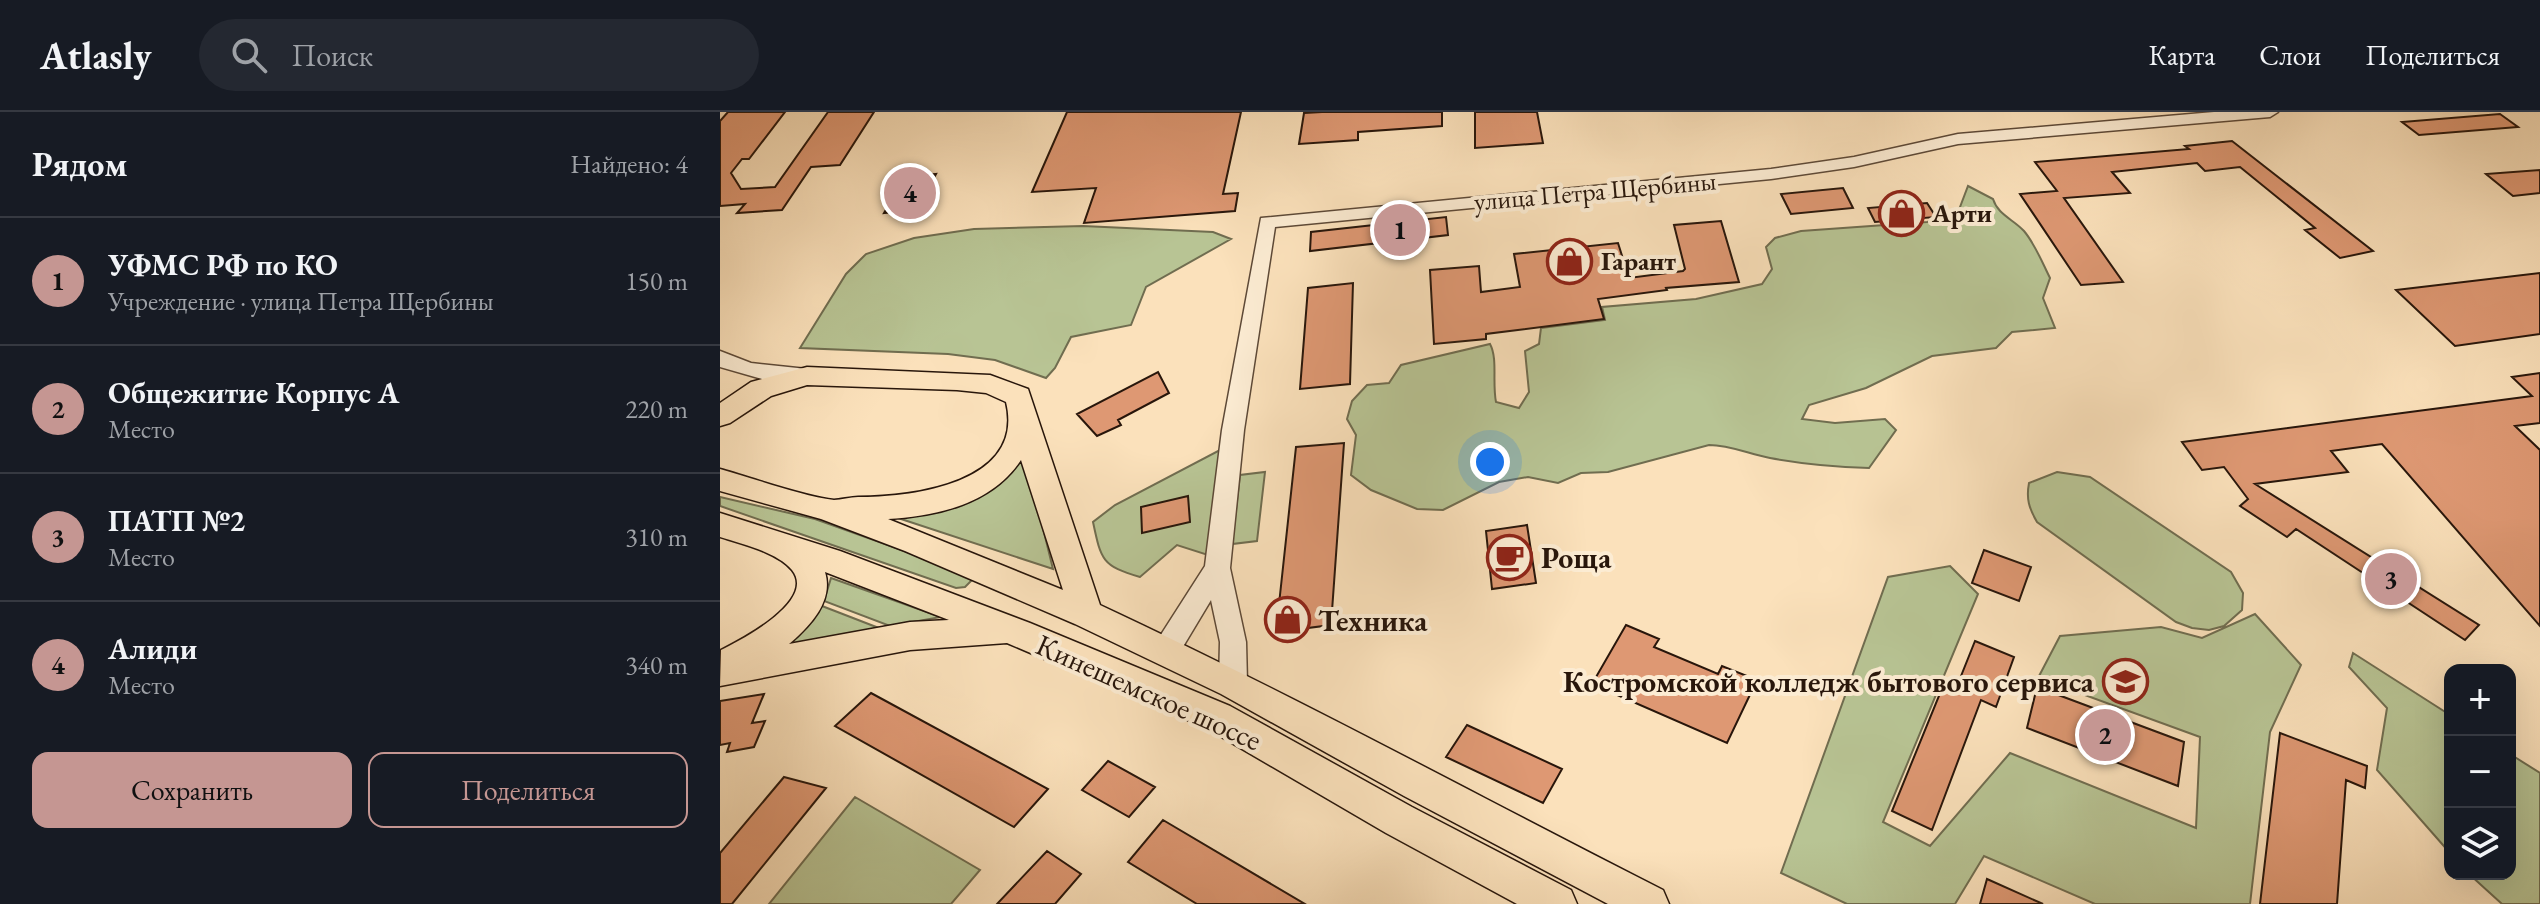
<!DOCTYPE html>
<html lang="ru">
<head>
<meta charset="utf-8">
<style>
	body { margin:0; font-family:"EB Garamond",serif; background:#242831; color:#f1f3f6 }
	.controls { position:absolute; right:24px; bottom:24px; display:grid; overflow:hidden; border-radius:16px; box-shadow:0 8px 32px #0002 }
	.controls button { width:72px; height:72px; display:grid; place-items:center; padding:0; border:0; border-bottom:2px solid #363941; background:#171b24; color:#f1f3f6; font:40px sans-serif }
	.you { position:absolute; left:770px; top:350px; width:28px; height:28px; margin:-20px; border:6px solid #fff; border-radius:50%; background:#1a73e8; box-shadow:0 0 0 12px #1a73e833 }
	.badge { display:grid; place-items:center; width:52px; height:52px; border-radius:50%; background:#c59692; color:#111; font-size:26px; font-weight:700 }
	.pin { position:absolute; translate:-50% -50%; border:4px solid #fff; box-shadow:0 2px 8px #0006 }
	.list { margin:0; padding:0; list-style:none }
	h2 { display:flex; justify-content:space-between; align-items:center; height:104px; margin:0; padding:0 32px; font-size:34px }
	h2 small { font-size:26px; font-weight:400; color:#9ea1a6 }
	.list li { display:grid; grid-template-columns:52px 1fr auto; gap:24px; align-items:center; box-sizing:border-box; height:128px; padding:0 32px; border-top:2px solid #363941 }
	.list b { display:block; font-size:30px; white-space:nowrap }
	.list p { margin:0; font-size:26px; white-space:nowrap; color:#9ea1a6 }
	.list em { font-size:26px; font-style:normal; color:#9ea1a6 }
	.actions { display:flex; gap:16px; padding:24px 32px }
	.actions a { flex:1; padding:18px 0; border:2px solid #c59692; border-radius:16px; text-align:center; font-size:28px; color:#c59692 }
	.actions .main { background:#c59692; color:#111 }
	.icon { flex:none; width:44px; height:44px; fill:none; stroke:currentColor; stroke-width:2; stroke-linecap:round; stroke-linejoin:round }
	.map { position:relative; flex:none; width:1820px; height:792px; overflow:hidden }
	header { display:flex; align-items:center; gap:48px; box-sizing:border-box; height:112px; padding:0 40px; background:#171b24; border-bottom:2px solid #363941 }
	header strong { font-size:38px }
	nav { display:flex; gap:44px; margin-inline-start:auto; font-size:28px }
	.search { width:560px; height:72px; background:#242831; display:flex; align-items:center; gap:20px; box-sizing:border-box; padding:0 28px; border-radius:44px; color:#9ea1a6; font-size:30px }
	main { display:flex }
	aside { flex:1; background:#171b24 }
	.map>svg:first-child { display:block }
</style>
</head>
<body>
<header>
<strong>Atlasly</strong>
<div class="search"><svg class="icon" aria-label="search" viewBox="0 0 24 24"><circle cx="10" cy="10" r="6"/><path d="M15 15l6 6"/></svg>Поиск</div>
<nav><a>Карта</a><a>Слои</a><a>Поделиться</a></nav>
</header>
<main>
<aside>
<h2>Рядом<small>Найдено: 4</small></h2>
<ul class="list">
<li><span class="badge">1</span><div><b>УФМС РФ по КО</b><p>Учреждение · улица Петра Щербины</p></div><em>150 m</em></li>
<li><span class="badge">2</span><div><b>Общежитие Корпус А</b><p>Место</p></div><em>220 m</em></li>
<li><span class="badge">3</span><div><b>ПАТП №2</b><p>Место</p></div><em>310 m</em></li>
<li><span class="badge">4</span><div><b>Алиди</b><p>Место</p></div><em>340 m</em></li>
</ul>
<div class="actions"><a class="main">Сохранить</a><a>Поделиться</a></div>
</aside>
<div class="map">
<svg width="1820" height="792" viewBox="0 0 1820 792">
	<rect width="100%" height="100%" fill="#fbe1bb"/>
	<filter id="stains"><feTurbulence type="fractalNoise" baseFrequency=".0025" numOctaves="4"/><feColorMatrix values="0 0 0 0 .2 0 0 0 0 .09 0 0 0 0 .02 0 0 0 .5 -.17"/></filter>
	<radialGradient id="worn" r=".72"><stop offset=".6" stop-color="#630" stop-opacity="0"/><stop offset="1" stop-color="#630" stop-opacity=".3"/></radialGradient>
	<path fill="#b8c494" stroke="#706d50" stroke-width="2" d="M1248,74L1273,87C1278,103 1293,107 1304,119C1315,132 1322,150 1330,166L1323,186L1335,216L1292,220L1276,236L1212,244L1146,276L1089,293L1082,307L1115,311L1165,307L1176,318L1149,356C1115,355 1083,352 1050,346C1029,342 1010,333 989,333L888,360L861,361L838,371L808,365L779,370L723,398L697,397L651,378L631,363L636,323L627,307L632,289L647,273L669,271L681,253L770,232C778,247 772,270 776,290L799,296L809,280L805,239L819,232L821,216L885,208L882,195L976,187L1042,172L1052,157L1046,135L1055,126L1081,119L1207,110L1237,103Z
		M363,114L493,120L511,127L426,175L411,213L351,225L335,256L326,266L275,248L228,242L80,236L126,162L146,142L194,126L254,117Z
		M500,338L491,444L457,433L420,465C382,454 381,448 373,410L395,393Z
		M305,343L333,457L175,405Z
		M545,360L537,429L512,432L520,363Z
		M1337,360L1370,365L1511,460L1523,481L1522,498L1504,514L1489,518L1472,516L1456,510L1317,410C1309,396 1306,387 1309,371Z
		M0,385L95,407L249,462L253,467L245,475L236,476L0,394Z
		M1230,454L1258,482L1163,710L1210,734L1290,641L1476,716L1480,625L1318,566L1340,524L1441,515L1482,526L1535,502L1581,553L1550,620L1530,792H1375L1264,744L1235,792H1127L1061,761L1168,465Z
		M111,466L221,505L170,514L104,489Z
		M102,494L164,518L47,540L77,520Z
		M1633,541L1730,603V741L1657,658L1667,596L1629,555Z
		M1790,642L1820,661V792H1782L1749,762H1790Z
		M135,685L260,758L231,792H49Z"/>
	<path fill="#de9873" stroke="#28160b" stroke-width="2" d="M8,0H65L29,47H22L11,61L21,77L55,75L108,0H154L120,53L91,55L62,98L17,101L25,92L0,94V9Z
		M347,0H521L503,82L518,81L515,99L364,111L376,76L312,80Z
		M602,0H722V14L638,20V28L579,32L584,1Z
		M755,0H817L823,31L755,36Z
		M1780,2L1798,15L1699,23L1682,10Z
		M1512,29L1653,139L1620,146L1585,118L1595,116L1520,55L1485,59L1477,51L1392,60L1410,81L1344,86L1403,170L1361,173L1300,82L1337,79L1315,50L1469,37L1465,34Z
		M1820,58V81L1793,84L1766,62Z
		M216,62L196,98L164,101L185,65Z
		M1123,76L1133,96L1071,102L1061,82Z
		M1207,91L1216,105L1155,110L1148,96Z
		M726,105L728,123L590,139L591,120Z
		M1001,109L1019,170L946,176L947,178L878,187L884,207L766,222V227L714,232L710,158L759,154L761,180L800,175L794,142L898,131L909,166L963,159L965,157L954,113Z
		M1820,161V222L1735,234L1676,178Z
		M633,171L630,272L580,277L588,176Z
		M438,260L449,281L398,308L401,313L377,324L357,302Z
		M1820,261V311L1795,314L1820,338V514L1662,332L1611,339L1628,360L1535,372L1759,513L1745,528L1576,417L1567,425L1520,394L1528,387L1504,355L1482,358L1462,330L1812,284L1792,265Z
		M624,331L611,513L556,520L576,335Z
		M468,384L470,410L422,421L421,395Z
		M807,413L816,471L772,477L766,419Z
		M1264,438L1311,455L1299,489L1252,471Z
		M906,513L939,527L934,535L998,562L1002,554L1037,568L1007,631L872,572Z
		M1255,529L1294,545L1276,595L1261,588L1212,718L1172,699L1225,569L1237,574Z
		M1317,575L1464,630L1458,674L1307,616Z
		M151,581L328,677L294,715L115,614Z
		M44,582L32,611L45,609L34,635L7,640L10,631L0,633V589Z
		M747,613L842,657L823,691L726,645Z
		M1560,621L1647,654L1645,676L1626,668L1617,792H1540Z
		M388,649L435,675L409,705L362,678Z
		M64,665L106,676L12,792H0V741Z
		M443,708L585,792H477L408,750Z
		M327,739L361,762L335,792H277Z
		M1267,767L1323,792H1260Z"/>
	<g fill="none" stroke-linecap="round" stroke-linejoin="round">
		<defs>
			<path id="minor" d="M1494,0H1558L1550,5L1238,32L1134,55L1051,67L555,115L524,318L510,456L526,530L527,571L523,580L513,583L503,580L499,571L500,530L491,488L455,548L445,552L435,548L432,540L435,532L485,454L502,318L541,106L1051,57L1134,45L1238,22Z
				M0,239L31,251L87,257L95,259L98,264L95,269L87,271L42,267L0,255Z"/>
			<path id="major" d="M87,255L270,263L308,277L380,493C571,582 756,683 943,778L949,792H888L684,684L501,582L355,512L185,439L101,407L0,379V357C33,366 81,384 114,388C121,388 130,385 138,385C193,385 306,371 286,290L266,281L237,278L87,273L51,284L10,311L0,314V291L31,270ZM301,348L343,478L168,407C218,404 272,392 301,348Z
				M0,401L120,439L310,511L510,594L692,695L851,778L857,792H797L666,721L486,616L287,531L190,538L0,574L1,538C21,528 97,489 72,458C57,440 22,432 0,425ZM105,460L229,508L190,510L69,532C90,514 114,489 105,460Z"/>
		</defs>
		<use href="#minor" stroke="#5d4937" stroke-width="3"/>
		<use href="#major" stroke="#28160b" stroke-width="3"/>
		<use href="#minor" fill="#fcecd3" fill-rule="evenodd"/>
		<use href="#major" fill="#fbe1bb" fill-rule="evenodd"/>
	</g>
	<defs>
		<symbol id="shop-ring" viewBox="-11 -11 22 22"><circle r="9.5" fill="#fcecd3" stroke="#8f2418" stroke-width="1.5"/><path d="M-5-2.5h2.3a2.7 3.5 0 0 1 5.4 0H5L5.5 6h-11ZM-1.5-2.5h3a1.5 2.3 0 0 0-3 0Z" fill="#8f2418"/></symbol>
		<symbol id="cafe-ring" viewBox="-11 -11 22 22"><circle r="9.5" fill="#fcecd3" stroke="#8f2418" stroke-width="1.5"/><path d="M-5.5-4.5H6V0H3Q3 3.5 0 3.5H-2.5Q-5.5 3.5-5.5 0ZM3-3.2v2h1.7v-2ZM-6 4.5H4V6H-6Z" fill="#8f2418"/></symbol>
		<symbol id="university-ring" viewBox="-11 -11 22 22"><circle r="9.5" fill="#fcecd3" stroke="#8f2418" stroke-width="1.5"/><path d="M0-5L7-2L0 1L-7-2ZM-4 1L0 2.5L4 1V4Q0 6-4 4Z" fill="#8f2418"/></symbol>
	</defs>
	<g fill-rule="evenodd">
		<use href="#shop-ring" x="1156" y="76" width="51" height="51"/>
		<use href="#shop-ring" x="824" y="124" width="51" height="51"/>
		<use href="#cafe-ring" x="764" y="420" width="51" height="51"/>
		<use href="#shop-ring" x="542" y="482" width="51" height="51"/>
		<use href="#university-ring" x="1380" y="544" width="51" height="51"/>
	</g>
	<g text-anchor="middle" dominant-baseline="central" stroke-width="8" stroke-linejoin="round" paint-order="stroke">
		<g font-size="26" fill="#28160b" stroke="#fcecd3">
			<text transform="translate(875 79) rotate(-5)">улица Петра Щербины</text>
		</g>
		<g font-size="26" font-weight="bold" fill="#28160b" stroke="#fcecd3" text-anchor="start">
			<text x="1212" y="101">Арти</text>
			<text x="881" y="149">Гарант</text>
		</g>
		<g font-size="30" font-weight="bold" fill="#28160b" stroke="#fcecd3" text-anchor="start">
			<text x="821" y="445">Роща</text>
			<text x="598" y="508">Техника</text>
			<text x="1374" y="569" text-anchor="end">Костромской колледж бытового сервиса</text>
		</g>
		<g font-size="30" fill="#28160b" stroke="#fcecd3">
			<text transform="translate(429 580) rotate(24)">Кинешемское шоссе</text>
		</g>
	</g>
	<rect width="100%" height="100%" filter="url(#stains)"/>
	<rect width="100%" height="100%" fill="url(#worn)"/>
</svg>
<div class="controls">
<button>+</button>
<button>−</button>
<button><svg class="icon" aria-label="layers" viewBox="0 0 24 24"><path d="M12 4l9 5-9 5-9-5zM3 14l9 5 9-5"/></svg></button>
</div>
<div class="you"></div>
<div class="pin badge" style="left:680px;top:118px">1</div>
<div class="pin badge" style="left:1385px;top:623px">2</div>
<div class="pin badge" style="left:1671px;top:467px">3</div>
<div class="pin badge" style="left:190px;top:81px">4</div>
</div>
</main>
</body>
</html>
